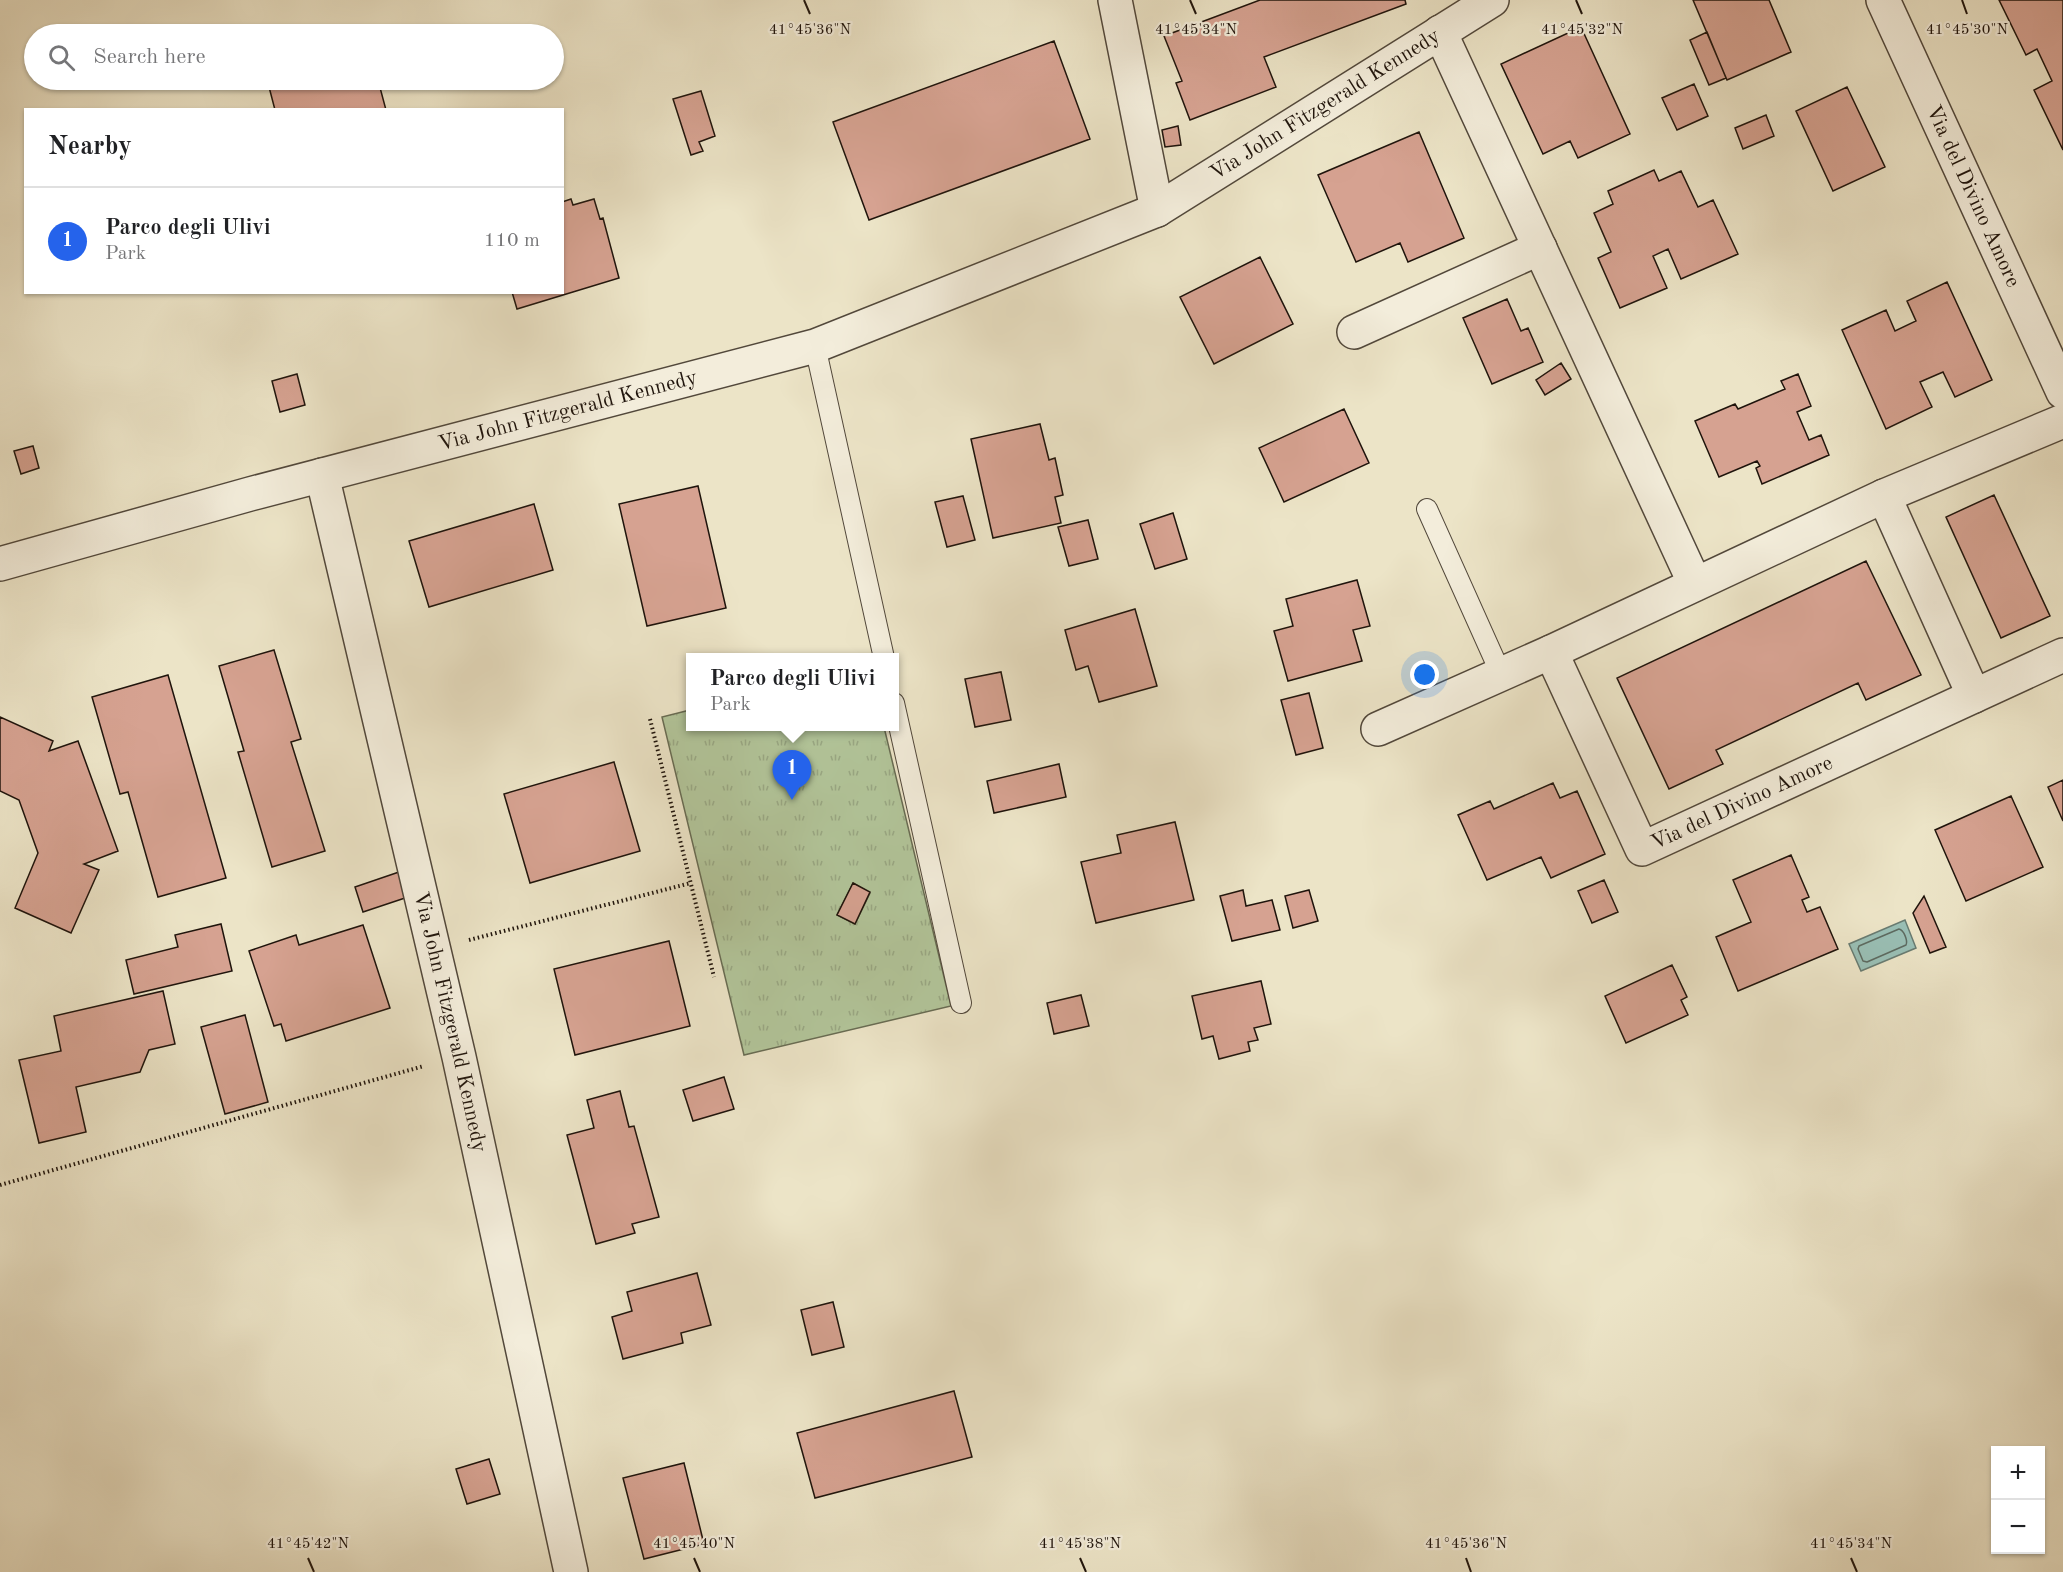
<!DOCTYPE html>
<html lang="en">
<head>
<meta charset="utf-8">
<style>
	body { margin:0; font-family:"Old Standard TT",serif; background:#f6f6f6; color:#202124 }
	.controls { position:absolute; right:18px; bottom:18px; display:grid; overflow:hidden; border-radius:0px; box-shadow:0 2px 4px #0004 }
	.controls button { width:54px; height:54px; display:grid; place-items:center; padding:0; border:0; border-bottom:2px solid #e0e0e0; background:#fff; color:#202124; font:30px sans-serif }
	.you { position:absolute; left:1425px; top:675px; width:21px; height:21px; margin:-15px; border:4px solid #fff; border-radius:50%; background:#1a73e8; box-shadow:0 0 0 9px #1a73e833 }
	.badge { display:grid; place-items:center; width:39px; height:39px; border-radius:50%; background:#2563eb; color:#fff; font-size:20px; font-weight:700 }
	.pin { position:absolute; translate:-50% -50px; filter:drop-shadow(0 2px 3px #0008) }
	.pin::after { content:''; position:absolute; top:32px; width:21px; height:18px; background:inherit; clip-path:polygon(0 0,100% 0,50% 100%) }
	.popup { position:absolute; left:686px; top:653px; width:213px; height:78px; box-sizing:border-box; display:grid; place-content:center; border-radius:0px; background:#fff; filter:drop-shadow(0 2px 4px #0005); font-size:20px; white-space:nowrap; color:#757577 }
	.popup b { font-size:22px; color:#202124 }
	.popup::after { content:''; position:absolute; left:50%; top:100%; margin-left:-12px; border:12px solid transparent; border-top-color:#fff }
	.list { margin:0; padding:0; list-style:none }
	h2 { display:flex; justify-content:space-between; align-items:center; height:78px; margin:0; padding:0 24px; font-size:26px }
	h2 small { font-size:20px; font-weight:400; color:#757577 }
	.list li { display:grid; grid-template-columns:39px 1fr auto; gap:18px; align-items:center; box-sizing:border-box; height:108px; padding:0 24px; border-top:2px solid #e0e0e0 }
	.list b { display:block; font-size:22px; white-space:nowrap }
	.list p { margin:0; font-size:20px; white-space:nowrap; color:#757577 }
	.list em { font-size:20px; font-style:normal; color:#757577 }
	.icon { flex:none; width:33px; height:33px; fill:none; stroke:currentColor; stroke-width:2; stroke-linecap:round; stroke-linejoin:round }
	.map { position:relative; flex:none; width:2063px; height:1572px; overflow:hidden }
	.search { position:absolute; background:#fff; box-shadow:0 2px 4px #0004; left:24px; top:24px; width:540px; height:66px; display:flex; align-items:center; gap:15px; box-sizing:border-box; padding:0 21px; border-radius:33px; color:#757577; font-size:22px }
	.panel { position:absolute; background:#fff; box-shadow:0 2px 4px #0004; left:24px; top:108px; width:540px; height:186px; border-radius:0px }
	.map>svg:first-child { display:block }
</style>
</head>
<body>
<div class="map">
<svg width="2063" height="1572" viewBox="0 0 2063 1572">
	<defs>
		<pattern id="park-tufts" width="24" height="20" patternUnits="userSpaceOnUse" patternTransform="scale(1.5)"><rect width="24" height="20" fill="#b2c59a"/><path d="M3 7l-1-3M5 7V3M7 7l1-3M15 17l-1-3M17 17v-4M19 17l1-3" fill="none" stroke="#99a884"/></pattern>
	</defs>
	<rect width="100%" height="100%" fill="#ece4c7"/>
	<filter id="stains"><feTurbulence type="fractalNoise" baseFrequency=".00333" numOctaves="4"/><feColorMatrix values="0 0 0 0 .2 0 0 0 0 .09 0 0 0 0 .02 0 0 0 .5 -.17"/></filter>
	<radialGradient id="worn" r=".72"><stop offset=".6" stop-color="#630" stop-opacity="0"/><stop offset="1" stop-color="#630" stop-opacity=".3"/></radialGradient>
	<path fill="url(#park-tufts)" stroke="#686c53" stroke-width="1.5" fill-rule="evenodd" d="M690,710V726L884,727L951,1006L744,1055L662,717ZM853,883L870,893L855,924L837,915Z"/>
	<path fill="#99bfb5" stroke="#687b71" stroke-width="1.5" d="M1905,920L1916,948L1861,971L1849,944Z"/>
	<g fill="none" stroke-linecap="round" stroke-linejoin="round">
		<path stroke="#5c6a60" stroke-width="1.5" d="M1899,929C1904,930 1908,941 1906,945L1867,962L1863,961L1858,949L1859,946Z"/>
	</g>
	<path fill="#d6a291" stroke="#1f140c" stroke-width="1.5" d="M1260,0H1405L1406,4L1264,57L1276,87L1190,120L1176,83L1182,81L1164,36Z
		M1693,0H1769L1791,52L1727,80Z
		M1999,0H2063V150L2034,90L2052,81L2037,49L2026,55Z
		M1581,27L1630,134L1578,158L1570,141L1543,154L1501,64Z
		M1707,32L1726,78L1709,85L1690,40Z
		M1054,41L1090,139L869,220L833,122Z
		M280,80H378L386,110H275L268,83Z
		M1694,84L1708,116L1677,130L1662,98Z
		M1847,87L1885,167L1833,191L1796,111Z
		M701,91L715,136L699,142L703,151L691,155L673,99Z
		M1766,115L1774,136L1743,149L1735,128Z
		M1178,126L1181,145L1165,147L1162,130Z
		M1419,132L1464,238L1408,262L1400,243L1356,262L1318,175Z
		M1654,170L1659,181L1681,171L1698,207L1713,200L1738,254L1681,279L1668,249L1653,256L1667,288L1620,308L1598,258L1611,252L1594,213L1613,204L1608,191Z
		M571,199L573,205L594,199L600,219L603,218L619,278L517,309L512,292H562V202Z
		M1260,257L1293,324L1214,364L1180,297Z
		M1947,282L1992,380L1955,397L1943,372L1920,382L1932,407L1886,429L1842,330L1886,310L1895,331L1916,321L1907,301Z
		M1507,299L1521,331L1528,328L1543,362L1492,384L1463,318Z
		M1561,363L1571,379L1545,395L1536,380Z
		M297,374L305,405L280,412L272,381Z
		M1798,374L1811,406L1797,412L1809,440L1821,435L1829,455L1762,484L1756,468L1760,466L1757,461L1719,477L1695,421L1735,404L1738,409L1785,389L1781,381Z
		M1344,409L1369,463L1284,502L1259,448Z
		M1040,424L1049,460L1055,458L1063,495L1055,497L1061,523L993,538L971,439Z
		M33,446L39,468L21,474L14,451Z
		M698,486L726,608L647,626L619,504Z
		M1994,495L2050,616L2001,638L1946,517Z
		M963,496L975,540L947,547L935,502Z
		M534,504L553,570L429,607L409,541Z
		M1173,513L1187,559L1155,569L1140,524Z
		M1088,520L1098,559L1069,566L1058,527Z
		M1866,561L1921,675L1866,700L1858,683L1716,750L1723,764L1669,789L1617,678Z
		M1357,580L1370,626L1353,630L1362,661L1288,681L1274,631L1293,626L1286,599Z
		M1135,609L1157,686L1099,702L1088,666L1076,670L1065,630Z
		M274,650L301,739L291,742L325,851L272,867L238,752L244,751L219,666Z
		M1001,672L1011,720L975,727L965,679Z
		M168,675L226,878L158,897L128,792L120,794L92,697Z
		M1309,693L1323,748L1296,755L1281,700Z
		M0,717L53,741L49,751L78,741L118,851L84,864L99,870L71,933L15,908L38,853L19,800L0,791Z
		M614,762L640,851L530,883L504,794Z
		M1059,764L1066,797L994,813L987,781Z
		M2063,780V821L2048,787Z
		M1553,783L1560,798L1577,791L1605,854L1551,878L1541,857L1487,880L1458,815L1490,801L1494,809Z
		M2011,796L2043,867L1966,901L1935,830Z
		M1175,822L1194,900L1096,923L1081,862L1121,853L1117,835Z
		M1791,855L1809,897L1802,900L1807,912L1820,907L1838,949L1738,991L1716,937L1751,922L1733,880Z
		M399,872L408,897L363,912L355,887Z
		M1604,880L1618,912L1592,923L1578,891Z
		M853,883L870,892L855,924L837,915Z
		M1243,890L1246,906L1272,900L1280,930L1232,941L1220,896Z
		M1309,890L1318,921L1293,928L1285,896Z
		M1924,896L1946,947L1930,953L1913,913Z
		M221,924L232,971L134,994L126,960L178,947L175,935Z
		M363,925L390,1008L286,1041L281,1024L274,1026L249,951L296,935L299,945Z
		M669,941L690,1026L575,1055L554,969Z
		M1672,965L1687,997L1681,1000L1688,1015L1626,1043L1605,996Z
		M1261,981L1271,1024L1254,1028L1258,1040L1248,1042L1250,1051L1219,1059L1213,1036L1202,1039L1192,996Z
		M163,991L175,1044L149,1050L140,1072L76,1087L86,1132L39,1143L19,1060L61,1051L54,1016Z
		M1081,995L1089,1026L1054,1034L1047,1003Z
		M245,1015L268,1102L225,1114L201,1027Z
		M724,1077L734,1109L693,1121L683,1090Z
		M620,1091L629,1127L634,1126L659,1217L632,1224L635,1233L596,1244L567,1135L594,1128L587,1100Z
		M697,1273L711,1325L681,1333L683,1343L623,1359L612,1317L632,1311L627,1292Z
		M833,1302L844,1347L812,1355L801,1310Z
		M954,1391L972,1457L815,1498L797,1433Z
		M489,1459L500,1494L467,1504L456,1469Z
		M684,1463L704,1544L644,1559L623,1478Z"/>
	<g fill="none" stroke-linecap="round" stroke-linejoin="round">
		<defs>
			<path id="service" d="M815,346L884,658
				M1427,509L1501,674
				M894,703L961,1003"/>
			<g id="minor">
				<path d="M1115,0L1157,210"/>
				<path id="s1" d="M1883,0L2063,392"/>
				<path d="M1440,32L1695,584"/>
				<path d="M1354,332L1540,248"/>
				<path id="s2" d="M322,475L459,1057L571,1572"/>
				<path d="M1884,496L1974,696"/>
				<path id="s3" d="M0,564L250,494L815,346L1157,210L1492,0"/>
				<path id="s4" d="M1551,652L1642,849L2063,655"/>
				<path d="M1378,729L1551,652L1884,496L2063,421"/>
			</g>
		</defs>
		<use href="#service" stroke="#52483b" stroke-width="22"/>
		<use href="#minor" stroke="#52483b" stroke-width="36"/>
		<path stroke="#1f140c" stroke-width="4" stroke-dasharray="1.5 3" stroke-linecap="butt" d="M650,719L714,977
			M469,940L691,883
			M0,1185L424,1066"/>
		<use href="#service" stroke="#f3eddb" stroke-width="20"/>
		<use href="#minor" stroke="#f3eddb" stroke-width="33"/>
	</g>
	<path fill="none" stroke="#1f140c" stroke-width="2" d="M804,0L810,14M1190,0L1196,14M1576,0L1582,14M1962,0L1967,14M308,1558L314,1572M694,1558L700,1572M1080,1558L1086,1572M1466,1558L1471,1572M1851,1558L1857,1572"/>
	<g text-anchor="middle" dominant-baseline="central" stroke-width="4.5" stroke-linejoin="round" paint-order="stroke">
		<g font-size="21" fill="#1f140c" stroke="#f3eddb">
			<text stroke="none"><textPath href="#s3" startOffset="1410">Via John Fitzgerald Kennedy</textPath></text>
			<text stroke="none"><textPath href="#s1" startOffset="216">Via del Divino Amore</textPath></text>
			<text stroke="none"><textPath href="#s3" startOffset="588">Via John Fitzgerald Kennedy</textPath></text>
			<text stroke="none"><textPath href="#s4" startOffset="327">Via del Divino Amore</textPath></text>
			<text stroke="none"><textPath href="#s2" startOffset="562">Via John Fitzgerald Kennedy</textPath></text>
		</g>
	</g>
	<g font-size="15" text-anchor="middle" fill="#1f140c" stroke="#f3eddb" stroke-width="4.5" stroke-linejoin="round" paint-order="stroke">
		<text x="810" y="34">41°45'36"N</text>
		<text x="1196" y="34">41°45'34"N</text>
		<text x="1582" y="34">41°45'32"N</text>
		<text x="1967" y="34">41°45'30"N</text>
		<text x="308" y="1548">41°45'42"N</text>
		<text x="694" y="1548">41°45'40"N</text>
		<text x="1080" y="1548">41°45'38"N</text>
		<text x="1466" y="1548">41°45'36"N</text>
		<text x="1851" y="1548">41°45'34"N</text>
	</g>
	<rect width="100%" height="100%" filter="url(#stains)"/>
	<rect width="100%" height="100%" fill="url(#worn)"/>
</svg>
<div class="controls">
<button>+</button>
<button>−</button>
</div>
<div class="you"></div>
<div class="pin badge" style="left:792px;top:800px">1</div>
<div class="popup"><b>Parco degli Ulivi</b>Park</div>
<div class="search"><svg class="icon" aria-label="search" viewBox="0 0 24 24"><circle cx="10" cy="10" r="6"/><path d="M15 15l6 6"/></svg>Search here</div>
<section class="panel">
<h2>Nearby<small></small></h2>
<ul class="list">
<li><span class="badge">1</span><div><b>Parco degli Ulivi</b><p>Park</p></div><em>110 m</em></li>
</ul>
</section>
</div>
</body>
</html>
